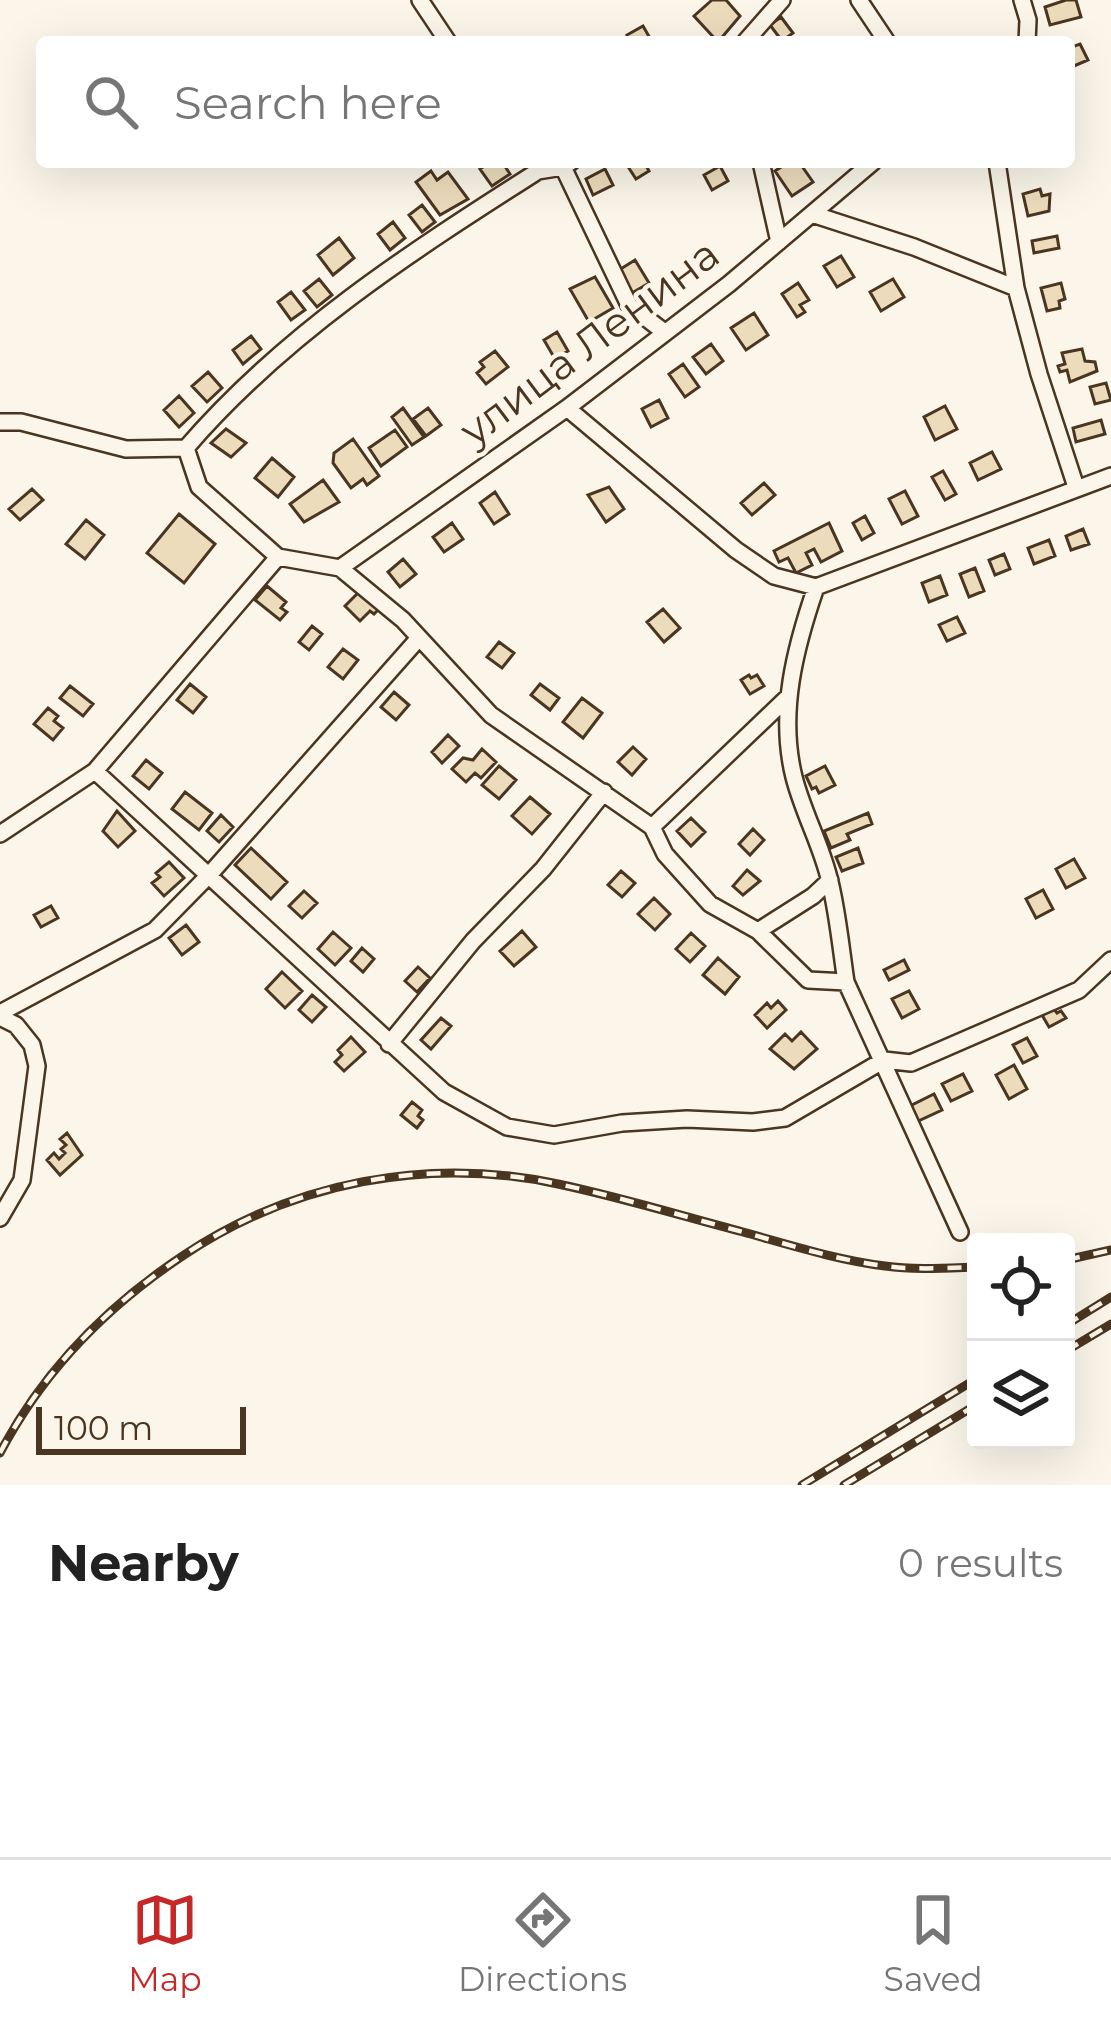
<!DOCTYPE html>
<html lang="en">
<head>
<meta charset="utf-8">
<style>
	body { margin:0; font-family:Montserrat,sans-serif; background:#f2f2f2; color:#222 }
	.controls { position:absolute; right:36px; bottom:36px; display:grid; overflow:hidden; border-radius:12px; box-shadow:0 12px 48px #0002 }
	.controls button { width:108px; height:108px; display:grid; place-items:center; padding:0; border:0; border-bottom:3px solid #e0e0e0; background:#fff; color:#222; font:60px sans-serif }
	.scale { position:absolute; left:36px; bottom:30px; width:210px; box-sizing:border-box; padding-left:12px; border:6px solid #4a3520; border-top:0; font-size:33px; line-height:42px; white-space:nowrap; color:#4a3520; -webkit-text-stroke:9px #fbf6e9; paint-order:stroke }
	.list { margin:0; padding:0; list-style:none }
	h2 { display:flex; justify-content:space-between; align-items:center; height:156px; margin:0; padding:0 48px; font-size:51px }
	h2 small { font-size:39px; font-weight:400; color:#767676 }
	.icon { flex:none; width:66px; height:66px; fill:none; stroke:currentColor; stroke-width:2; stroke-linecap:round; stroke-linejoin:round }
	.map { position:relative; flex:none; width:1111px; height:1485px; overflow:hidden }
	.search { position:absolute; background:#fff; box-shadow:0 12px 48px #0002; left:36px; right:36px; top:36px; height:132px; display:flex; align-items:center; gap:30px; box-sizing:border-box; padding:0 42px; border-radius:12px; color:#767676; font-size:45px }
	.sheet { height:372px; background:#fff }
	nav { display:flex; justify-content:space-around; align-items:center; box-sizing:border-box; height:168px; border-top:3px solid #e0e0e0; background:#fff; font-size:33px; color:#767676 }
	nav a { display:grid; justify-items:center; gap:6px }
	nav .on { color:#c62828 }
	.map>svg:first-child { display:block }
</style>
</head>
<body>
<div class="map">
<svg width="1111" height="1485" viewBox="0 0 1111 1485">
	<rect width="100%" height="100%" fill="#fbf6e9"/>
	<path fill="#ecdcbc" stroke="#4a3520" stroke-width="3" d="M712,0H726L740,16L718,42L694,16Z
		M1066,0H1076L1081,17L1050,25L1045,7Z
		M781,17L793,33L782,41L770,25Z
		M643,26L651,40L631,42L627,35Z
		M1080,44L1088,60L1074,66L1069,63V48Z
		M490,162H502L510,174L492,186L480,169Z
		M625,162H644L649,171L636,179Z
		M789,162H799L813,182L792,196L775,171Z
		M720,166L728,181L712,190L704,175Z
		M605,169L613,185L593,195L586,179Z
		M431,171L437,180L448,172L468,199L440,215L416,182Z
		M1040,189L1042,196L1050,194L1049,211L1028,216L1023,194Z
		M422,205L435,222L422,232L409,215Z
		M393,222L405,238L390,250L378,234Z
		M1057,236L1059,248L1034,253L1032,241Z
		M339,238L354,258L333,275L318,255Z
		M841,256L854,277L837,287L824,266Z
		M635,260L649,283L632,293L619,270Z
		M595,277L613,308L589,322L570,289Z
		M319,279L332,295L317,307L304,291Z
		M893,279L904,297L881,311L870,292Z
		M798,283L809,300L800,305L805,312L797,317L782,294Z
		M1061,283L1065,299L1059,301L1060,308L1047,311L1041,288Z
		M291,292L305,310L291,320L278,302Z
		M754,313L768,335L746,350L731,328Z
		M557,332L568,351L555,359L544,340Z
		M251,336L261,349L243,364L233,350Z
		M711,344L723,361L706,374L693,357Z
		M1082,349L1085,361L1095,362L1097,371L1070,382L1067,370L1060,372L1058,366L1065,364L1062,353Z
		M495,351L508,367L486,384L477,373L484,367L480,362Z
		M683,364L699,387L685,397L669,374Z
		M208,372L222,388L207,402L192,386Z
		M1106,383L1111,400L1095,404L1090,387Z
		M179,396L194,413L179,427L164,410Z
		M659,400L668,418L651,427L642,409Z
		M945,406L957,429L935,440L924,417Z
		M403,408L424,437L412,445L392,417Z
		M428,408L441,425L426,436L413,419Z
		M1101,420L1105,434L1076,442L1073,428Z
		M226,429L246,443L231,457L211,443Z
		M395,430L407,447L381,466L369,448Z
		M353,439L379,476L367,485L363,479L351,488L333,463L334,453Z
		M992,452L1001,469L978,480L970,463Z
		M272,458L294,477L278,497L255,478Z
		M943,471L956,494L945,500L932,477Z
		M323,480L339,502L304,522L290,504Z
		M764,483L775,495L752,515L741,503Z
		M609,487L624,509L606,522L588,495Z
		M32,489L43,500L20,520L9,509Z
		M905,491L918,516L902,524L889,499Z
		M495,492L509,514L494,524L480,503Z
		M179,514L215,544L184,583L147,553Z
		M865,516L874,533L862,540L853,523Z
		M86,520L104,535L85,559L66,544Z
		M452,523L463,539L444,552L433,537Z
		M829,523L842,551L821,562L814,549L806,553L812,565L796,573L788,558L779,562L774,551Z
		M1083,529L1089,544L1071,550L1066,536Z
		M1049,540L1055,556L1034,564L1028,548Z
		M1004,554L1010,569L995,575L989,560Z
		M403,559L416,574L400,587L388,572Z
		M975,568L984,591L969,597L960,574Z
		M940,576L947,595L929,602L922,583Z
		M267,586L286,602L281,608L287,612L280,620L255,600Z
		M361,590L378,610L374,614L370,611L360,621L345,606Z
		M663,609L680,628L664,642L647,622Z
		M957,617L965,633L947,641L939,625Z
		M312,626L322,634L309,650L299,642Z
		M499,642L514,653L502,668L487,657Z
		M343,649L358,660L343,679L328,667Z
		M749,675L751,678L757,675L764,686L750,694L741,680Z
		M190,684L206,697L193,713L177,700Z
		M540,684L559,698L550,710L531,695Z
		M70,686L93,704L83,716L60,698Z
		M394,692L409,705L396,720L381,707Z
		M582,698L602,713L583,738L563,722Z
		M48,708L58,716L54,721L63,728L53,740L34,724Z
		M448,735L459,746L442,763L432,752Z
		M633,747L646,759L632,775L618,762Z
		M482,749L496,762L481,778L475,773L466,782L452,769L463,758L473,760Z
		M146,760L162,773L149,789L133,776Z
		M499,766L516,780L499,799L482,785Z
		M825,766L835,785L819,793L816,787L812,789L806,776Z
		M185,792L212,813L199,830L172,809Z
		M530,797L550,814L532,834L512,816Z
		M117,811L135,831L118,847L103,831Z
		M868,813L872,824L847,834L850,840L831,848L824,831Z
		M221,815L233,827L219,842L207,831Z
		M691,818L705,832L691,846L677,831Z
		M753,829L764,840L750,855L739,844Z
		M251,848L287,882L271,899L235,865Z
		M858,848L863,863L842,871L836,857Z
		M1074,859L1085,878L1066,888L1056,869Z
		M169,862L184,878L164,896L152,883L160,877L156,873Z
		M747,870L760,881L743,895L733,886Z
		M621,871L635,883L622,897L608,885Z
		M1043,890L1053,909L1036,918L1026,899Z
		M304,891L317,903L302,918L289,906Z
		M654,898L670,914L655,930L638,914Z
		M51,906L58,918L41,927L34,915Z
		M186,925L199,942L182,955L169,938Z
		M522,931L536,947L514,966L500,951Z
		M333,932L351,948L335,965L318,949Z
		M691,933L705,946L690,962L676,949Z
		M362,948L374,959L363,972L351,961Z
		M718,958L739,977L725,994L703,975Z
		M904,960L909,970L889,980L884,970Z
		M418,967L430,978L417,992L405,981Z
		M282,972L302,991L285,1008L266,989Z
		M909,991L919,1009L902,1018L892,999Z
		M312,995L326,1007L312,1022L299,1010Z
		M778,1001L786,1010L767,1028L755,1015L767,1003L771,1008Z
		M1054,1009L1057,1013L1061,1011L1066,1018L1049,1027L1042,1015Z
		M441,1018L451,1026L431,1049L421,1040Z
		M801,1032L817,1049L794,1069L770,1049L785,1034L792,1041Z
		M351,1037L365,1052L344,1071L335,1062L342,1055L338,1050Z
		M1027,1038L1037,1056L1023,1063L1013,1045Z
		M1014,1065L1027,1089L1009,1099L996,1075Z
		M963,1074L972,1091L951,1101L942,1084Z
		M934,1094L942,1110L916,1122L908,1107Z
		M412,1102L422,1110L418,1116L423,1120L417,1128L401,1115Z
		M67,1133L82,1155L60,1175L47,1160L54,1153L59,1159L65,1153L61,1149L66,1145L60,1139Z"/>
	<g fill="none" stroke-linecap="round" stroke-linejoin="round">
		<defs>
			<path id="minor" d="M420,0L448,42
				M859,0L887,42
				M1022,0L1028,20L1027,42
				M745,42L782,0
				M761,162L779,242
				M997,162L1016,288L1039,374L1076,487
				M563,167L629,305L663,331
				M812,214L914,247L1016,288
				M567,408L736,550L774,576L816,587
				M0,422H21L126,449L186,448L199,487L278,557L340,568L403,620L491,715L652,827L665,854L710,904L758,931L808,980L846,982L960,1232
				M186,448C285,333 411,252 538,171L563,167L571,162
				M340,568L567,408L729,284L873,162
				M816,587C795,648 778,713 794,777C803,813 822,846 830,882C838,915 841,949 846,982
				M816,587L1111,476
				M95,771L444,1092L507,1127L554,1135L622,1123L687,1119L753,1122L785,1118L884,1060
				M652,827L789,696
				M0,834L95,771L278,557
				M758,931L813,896L830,880
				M0,1013L155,930L210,874L419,638
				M0,1017L16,1025L32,1045L37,1066L22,1180L0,1218
				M389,1044L473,941L543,869L604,792
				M884,1060L911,1063L1079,990L1111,960"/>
		</defs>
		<use href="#minor" stroke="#4a3520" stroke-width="20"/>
		<use href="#minor" stroke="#fbf6e9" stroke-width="15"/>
		<defs>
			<path id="rail" d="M1066,1260L1111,1250
				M1066,1325L1111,1297
				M1066,1351L1111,1324
				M0,1453C43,1371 107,1306 184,1255C293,1182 428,1156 558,1184C620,1197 682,1216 743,1232C790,1245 837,1260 885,1266C914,1270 946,1268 976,1267
				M802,1485L976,1379
				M844,1485L976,1405"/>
		</defs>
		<use href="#rail" stroke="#4a3520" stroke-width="9"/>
		<use href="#rail" stroke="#fbf6e9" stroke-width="4.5" stroke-dasharray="14" stroke-linecap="butt"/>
	</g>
	<g text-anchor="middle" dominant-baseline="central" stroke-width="9" stroke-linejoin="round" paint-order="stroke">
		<g font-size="42" fill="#4a3520" stroke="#fbf6e9">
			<text transform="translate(589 342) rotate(-37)">улица Ленина</text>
		</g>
	</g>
</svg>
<div class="controls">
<button><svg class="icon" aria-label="locate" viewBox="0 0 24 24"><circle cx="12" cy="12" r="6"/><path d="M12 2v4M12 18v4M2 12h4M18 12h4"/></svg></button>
<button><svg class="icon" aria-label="layers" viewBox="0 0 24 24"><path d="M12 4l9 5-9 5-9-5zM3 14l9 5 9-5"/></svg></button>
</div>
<div class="scale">100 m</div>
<div class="search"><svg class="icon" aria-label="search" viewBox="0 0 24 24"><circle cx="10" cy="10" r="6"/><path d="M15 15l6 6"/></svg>Search here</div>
</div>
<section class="sheet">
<h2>Nearby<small>0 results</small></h2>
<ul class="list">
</ul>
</section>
<nav>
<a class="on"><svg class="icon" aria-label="map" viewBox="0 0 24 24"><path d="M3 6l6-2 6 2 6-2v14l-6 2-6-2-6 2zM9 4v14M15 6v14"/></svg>Map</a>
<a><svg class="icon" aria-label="directions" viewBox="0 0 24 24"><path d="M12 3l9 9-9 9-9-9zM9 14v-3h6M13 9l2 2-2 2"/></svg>Directions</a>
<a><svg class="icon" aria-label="saved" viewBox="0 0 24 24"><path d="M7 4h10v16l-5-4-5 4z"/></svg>Saved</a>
</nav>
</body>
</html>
